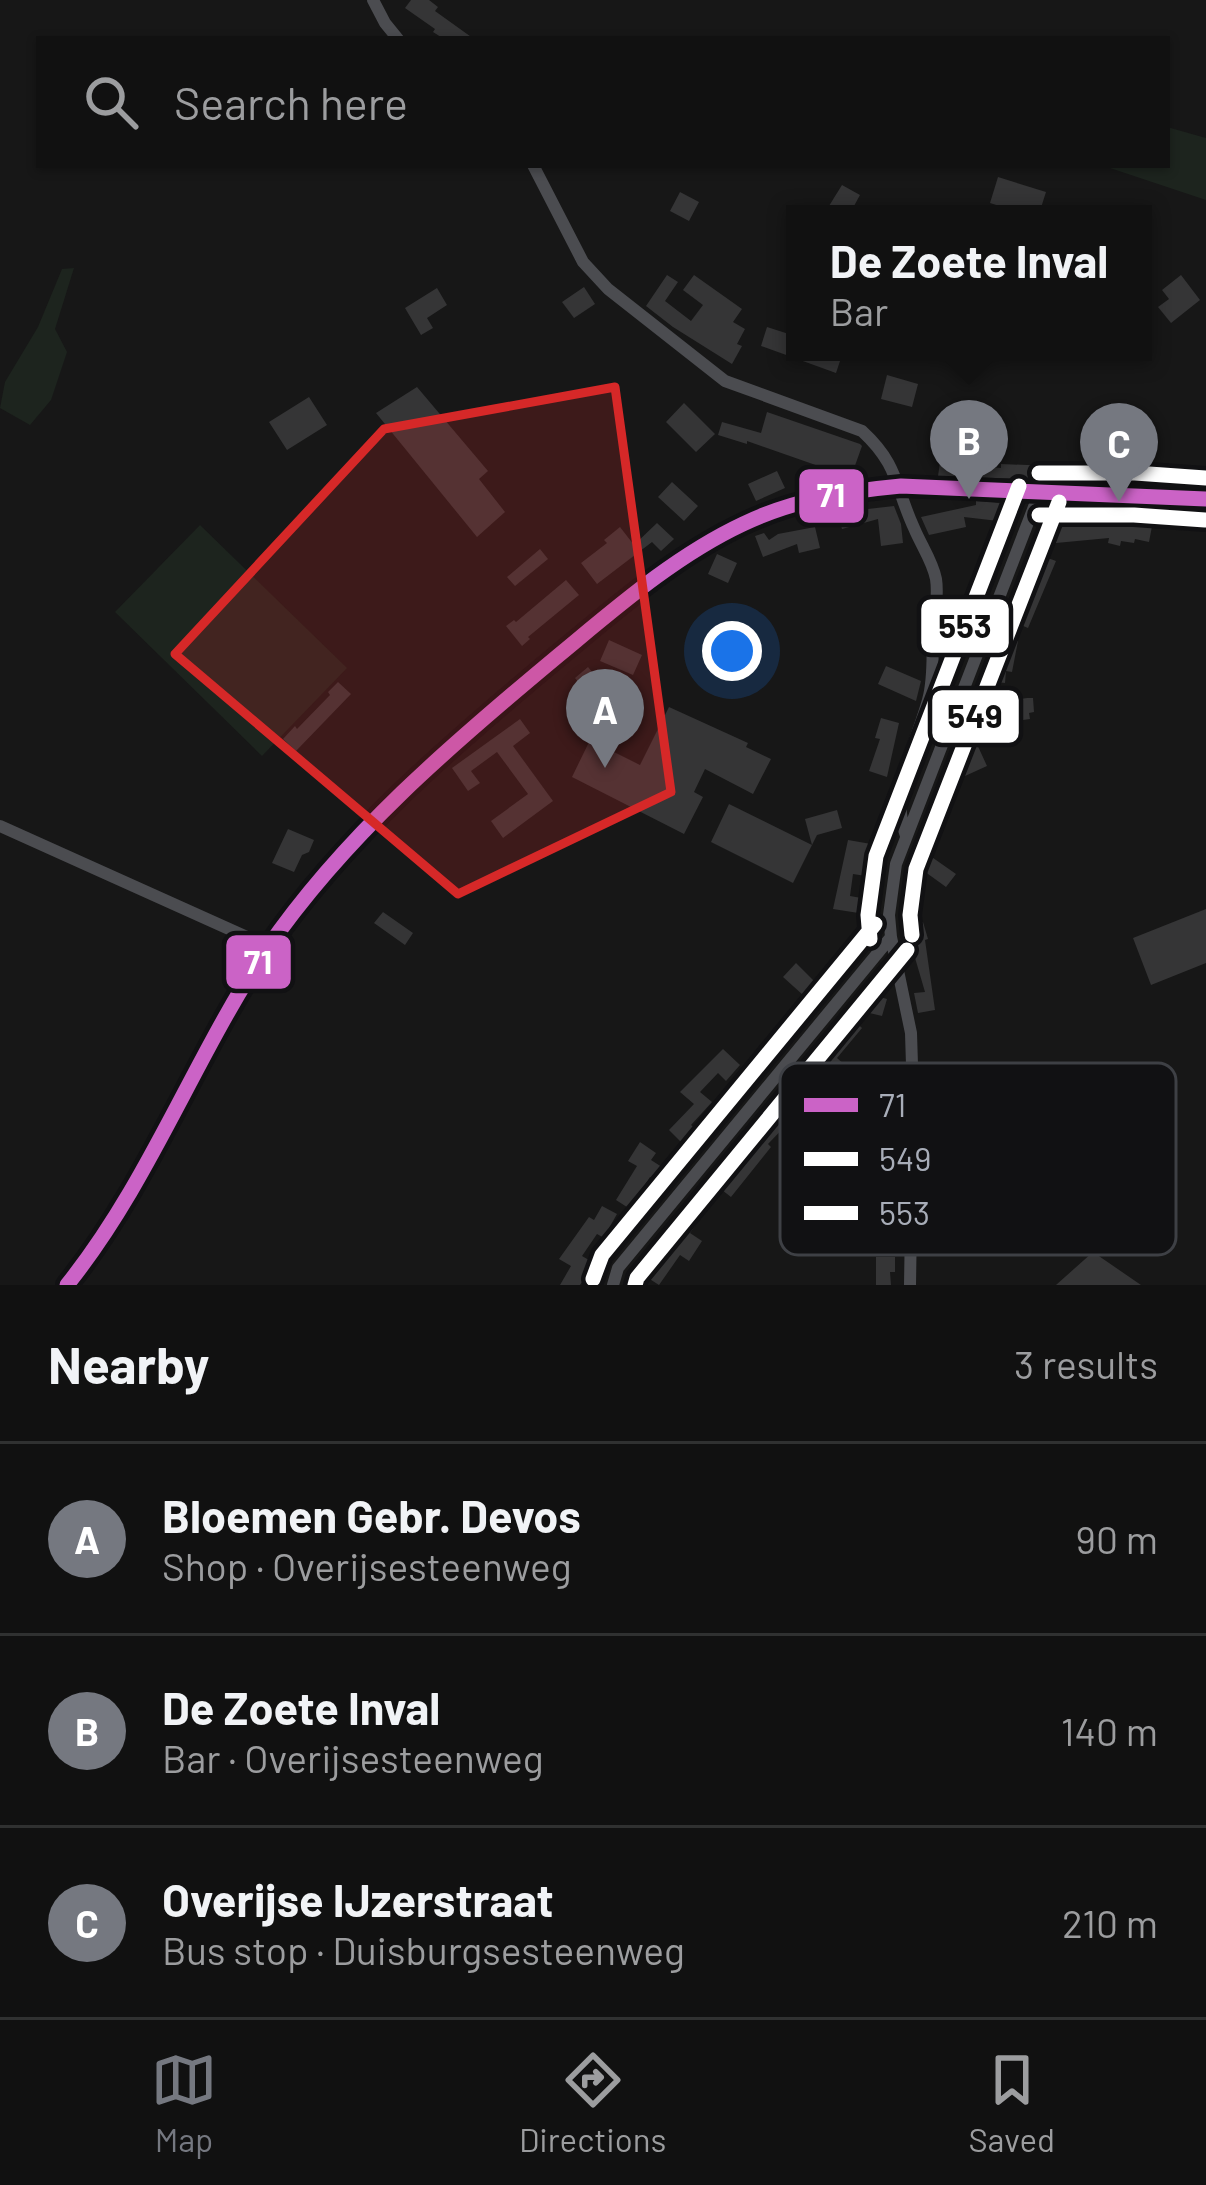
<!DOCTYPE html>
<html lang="en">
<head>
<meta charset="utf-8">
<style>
	body { margin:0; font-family:Barlow,sans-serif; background:#1e1f1f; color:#f1f3f6 }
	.you { position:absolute; left:732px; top:651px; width:42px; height:42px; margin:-30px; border:9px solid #fff; border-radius:50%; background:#1a73e8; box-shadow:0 0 0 18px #1a73e833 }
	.badge { display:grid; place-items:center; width:78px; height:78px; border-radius:50%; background:#757880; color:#fff; font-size:39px; font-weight:700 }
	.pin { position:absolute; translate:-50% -99px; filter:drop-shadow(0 3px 6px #0008) }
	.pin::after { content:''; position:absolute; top:63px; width:42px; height:36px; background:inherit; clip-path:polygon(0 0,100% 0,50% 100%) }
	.popup { position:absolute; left:786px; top:205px; width:366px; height:156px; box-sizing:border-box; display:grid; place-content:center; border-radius:0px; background:#111; filter:drop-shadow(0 3px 9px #0005); font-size:39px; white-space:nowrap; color:#9c9d9f }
	.popup b { font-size:45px; color:#f1f3f6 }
	.popup::after { content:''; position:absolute; left:50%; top:100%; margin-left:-24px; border:24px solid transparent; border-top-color:#111 }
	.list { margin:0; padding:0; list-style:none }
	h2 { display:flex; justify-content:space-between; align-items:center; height:156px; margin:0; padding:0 48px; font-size:51px }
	h2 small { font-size:39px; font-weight:400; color:#9c9d9f }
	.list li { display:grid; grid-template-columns:78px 1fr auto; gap:36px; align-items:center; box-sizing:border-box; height:192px; padding:0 48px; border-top:3px solid #303131 }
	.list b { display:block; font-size:45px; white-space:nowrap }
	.list p { margin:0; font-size:39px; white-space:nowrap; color:#9c9d9f }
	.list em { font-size:39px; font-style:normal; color:#9c9d9f }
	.icon { flex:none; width:66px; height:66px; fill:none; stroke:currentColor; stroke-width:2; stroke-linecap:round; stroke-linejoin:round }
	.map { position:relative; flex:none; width:1206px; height:1285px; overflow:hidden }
	.search { position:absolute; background:#111; box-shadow:0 3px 9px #0004; left:36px; right:36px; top:36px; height:132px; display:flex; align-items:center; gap:30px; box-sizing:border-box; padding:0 42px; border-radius:0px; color:#9c9d9f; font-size:45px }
	.sheet { height:732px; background:#111 }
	nav { display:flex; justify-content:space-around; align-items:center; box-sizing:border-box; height:168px; border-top:3px solid #303131; background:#111; font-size:33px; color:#9c9d9f }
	nav a { display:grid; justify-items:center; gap:6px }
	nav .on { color:#757880 }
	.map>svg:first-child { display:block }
</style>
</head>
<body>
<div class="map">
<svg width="1206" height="1285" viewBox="0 0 1206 1285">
	<rect width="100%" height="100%" fill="#171717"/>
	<path fill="#1d241e" d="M1167,127L1206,138V200L1101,165H1167Z
		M74,268L55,329L67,352L51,400L30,425L0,408L5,382L38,327L62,269Z
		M200,525L347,668L262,756L115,612Z"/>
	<path fill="#353536" d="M411,0H429L438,7L435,11L474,39H444L433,32L435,29L405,8Z
		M998,177L1046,192L1039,214H1024L990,203Z
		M842,185L860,195L854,206L866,214H824Z
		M680,192L699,202L689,221L670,211Z
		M667,275L678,282L665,301L691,321L703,305L683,290L694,275L742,309L733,322L745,329L737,344L742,346L732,364L673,327L646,306Z
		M1181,275L1200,300L1171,323L1158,307L1169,299L1162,290Z
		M584,287L595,304L574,318L562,302Z
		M437,288L447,305L427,318L433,328L421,335L405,308Z
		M767,327L792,335L786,352H843L836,373L761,346Z
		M887,375L918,384L912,407L881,399Z
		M417,387L488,471L479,479L505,512L477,537L376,413Z
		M309,397L327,425L287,450L269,422Z
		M684,403L715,434L696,452L666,422Z
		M767,412L860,444L862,446L852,474L829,465L827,469L747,441V444L718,435L722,422L761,433Z
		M1120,443L1122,467L1094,469L1093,445Z
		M940,462L1001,468V464L1051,466L1050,480L938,476Z
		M1197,466L1198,487L1175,486L1174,467Z
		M777,471L785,488L756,501L748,484Z
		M672,482L698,506L684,521L658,497Z
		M976,501L1009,504L1007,522L964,517L966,527L929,535L921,517L976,505Z
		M894,506L901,524L903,543L881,546L878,519L842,529L838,515L859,510Z
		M1114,517L1153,521L1149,542L1135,539L1134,543L1121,541L1120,546L1108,543L1109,538L1056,543L1054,522Z
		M657,523L674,539L661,551L652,542L597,584L581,563L607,543L604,540L620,527L634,545Z
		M815,527L820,548L799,553L797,544L763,557L755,536L764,533L769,540L778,534Z
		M540,549L548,559L515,586L507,577Z
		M717,554L737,563L728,583L708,574Z
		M1037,554L1056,561L1028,628L1009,620Z
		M982,564L998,570L981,614L965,608Z
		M566,580L579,595L528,637L530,639L522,646L506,626L514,620L516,622Z
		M995,636L1018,641L1012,672L1006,671L1005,683L988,681L989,675L985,674Z
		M609,640L642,655L633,675L600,661Z
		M886,666L921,681L916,701L878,684Z
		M588,667L607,690L594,701L575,678Z
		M338,682L351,694L296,751L283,739L295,726L297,729L330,695L328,692Z
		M1027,698H1033L1034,712L1029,713L1030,719L1010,722L1012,728L998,733L994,724L983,728L981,705Z
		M669,707L748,743L746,747L771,759L753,794L705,769L694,792L703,797L684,834L572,777L590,740L640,765Z
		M881,718L899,723L887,777L869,771L880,739L875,738Z
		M520,719L530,733L513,746L553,801L503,838L491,821L528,794L497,752L471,771L480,783L468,791L452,768Z
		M976,742L987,766L965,776L956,758L965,754L963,749Z
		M729,804L812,845L805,819L837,810L842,828L817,835L793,883L711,842Z
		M288,829L314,840L309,852L302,855L294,872L272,863Z
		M848,840L871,844L868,861L874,862L872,877L853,874L850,896L867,899L865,914L833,909Z
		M926,853L956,874L946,887L917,866Z
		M1206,909V963L1151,985L1133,938Z
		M383,912L413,933L405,945L374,923Z
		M923,922L928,939L925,940L935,1010L918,1013L914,993L925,992L906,927Z
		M796,963L815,982L803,995L783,977Z
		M862,992L887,999L882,1016L857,1010Z
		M853,1020L862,1028L837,1058L846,1066L834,1080L822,1071L801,1095L789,1085L825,1047L827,1049Z
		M723,1049L740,1065L726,1081L718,1073L700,1092L712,1102L691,1125L696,1129L682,1143L669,1130L694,1104L680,1092Z
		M953,1078L957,1112L965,1111L968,1138H973L975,1159L965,1160L968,1194L956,1195L957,1233L934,1234L931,1176L945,1175L940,1133L923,1134V1125L941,1123L934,1080Z
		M872,1079L895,1082L892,1102L870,1099Z
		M781,1104L794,1117L768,1144L771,1147L731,1197L713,1183L739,1149Z
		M640,1142L656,1153L651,1160L665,1169L657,1181L650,1177L630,1209L616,1200L637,1166L628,1161Z
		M602,1206L617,1214L609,1228L612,1229L606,1239L597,1234L582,1256L594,1263L580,1285H560L571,1266L559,1259L589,1217L594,1220Z
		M687,1206L702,1216L690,1233L702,1241L689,1261L680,1255L659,1285L645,1276Z
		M1093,1252L1141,1285H1056Z
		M876,1257H895V1272H890L891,1285H876Z"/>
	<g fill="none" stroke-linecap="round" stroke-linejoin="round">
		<path stroke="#4b4c50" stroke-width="12" d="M373,0L385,23L398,39
			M533,165L583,262L608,289L725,381L862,431C899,465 895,487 914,528C921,545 933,562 936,579C939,598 934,617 933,635C932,657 934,680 928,700C916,744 889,790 906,836
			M0,826L269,947
			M613,1285L618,1268L891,937
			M910,1285L913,1097L911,1033L891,937L889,915L896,864L1039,494"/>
		<path stroke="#4b4c50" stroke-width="15" d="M67,1285C93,1254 112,1220 132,1186C152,1151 173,1118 191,1083C216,1037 239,991 268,948C348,831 456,740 564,651C620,605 675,556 742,524C792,500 846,491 901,486L1206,499"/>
		<defs>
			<path id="bus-1" d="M67,1285C149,1183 194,1058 266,950C345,835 452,744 559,655C617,607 675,556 743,524C793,500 847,491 901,486L1206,499"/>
			<path id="bus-2" d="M1039,515H1134L1205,520
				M912,935L910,915L916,869L1059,502
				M635,1285L637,1278L907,950"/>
			<path id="bus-3" d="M1039,473H1135L1206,478
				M870,939L868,915L876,856L1019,486
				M593,1279L602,1255L875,924"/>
		</defs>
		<use href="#bus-1" stroke="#111113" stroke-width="24"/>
		<use href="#bus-2" stroke="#111113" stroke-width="24"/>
		<use href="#bus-3" stroke="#111113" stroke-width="24"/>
		<use href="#bus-1" stroke="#cb63c6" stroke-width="15"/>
		<use href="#bus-2" stroke="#fff" stroke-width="15"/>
		<use href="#bus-3" stroke="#fff" stroke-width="15"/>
	</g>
	<path fill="#d62828" fill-opacity="0.2" stroke="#d62828" stroke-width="9" stroke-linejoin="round" d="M615,387L671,792L458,894L175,654L384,429Z"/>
	<rect x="780" y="1063" width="396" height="192" rx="18" fill="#111113" stroke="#3e4045" stroke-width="3"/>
	<rect x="804" y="1098" width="54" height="14" fill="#cb63c6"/>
	<rect x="804" y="1152" width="54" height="14" fill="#fff"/>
	<rect x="804" y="1206" width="54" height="14" fill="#fff"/>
	<g font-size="33" fill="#a8adb8">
		<text x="879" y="1117">71</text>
		<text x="879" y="1171">549</text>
		<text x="879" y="1225">553</text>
	</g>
	<g stroke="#111113" stroke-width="4.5">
		<rect x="797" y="467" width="69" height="58" rx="12" fill="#cb63c6"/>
		<rect x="919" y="597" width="92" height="58" rx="12" fill="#fff"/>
		<rect x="930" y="688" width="91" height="57" rx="12" fill="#fff"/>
		<rect x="224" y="933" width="69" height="58" rx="12" fill="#cb63c6"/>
	</g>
	<g font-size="33" text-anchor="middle" font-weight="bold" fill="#fff">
		<text x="831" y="507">71</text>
		<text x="258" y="974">71</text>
	</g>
	<g font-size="33" text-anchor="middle" font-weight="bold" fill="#111">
		<text x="965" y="638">553</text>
		<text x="975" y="728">549</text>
	</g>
</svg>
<div class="you"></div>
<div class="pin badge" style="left:605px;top:768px">A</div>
<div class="pin badge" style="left:969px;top:499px">B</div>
<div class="popup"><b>De Zoete Inval</b>Bar</div>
<div class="pin badge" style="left:1119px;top:502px">C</div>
<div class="search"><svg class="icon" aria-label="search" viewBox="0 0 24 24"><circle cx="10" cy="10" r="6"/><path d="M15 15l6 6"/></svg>Search here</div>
</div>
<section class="sheet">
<h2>Nearby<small>3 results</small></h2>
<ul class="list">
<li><span class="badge">A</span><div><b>Bloemen Gebr. Devos</b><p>Shop · Overijsesteenweg</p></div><em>90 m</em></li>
<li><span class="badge">B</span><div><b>De Zoete Inval</b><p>Bar · Overijsesteenweg</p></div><em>140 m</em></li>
<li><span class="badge">C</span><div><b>Overijse IJzerstraat</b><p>Bus stop · Duisburgsesteenweg</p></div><em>210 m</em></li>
</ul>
</section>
<nav>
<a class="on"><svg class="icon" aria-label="map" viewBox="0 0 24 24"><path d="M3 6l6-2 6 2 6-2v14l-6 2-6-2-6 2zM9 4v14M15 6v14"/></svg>Map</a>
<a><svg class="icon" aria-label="directions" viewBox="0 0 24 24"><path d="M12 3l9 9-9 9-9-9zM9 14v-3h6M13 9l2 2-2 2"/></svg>Directions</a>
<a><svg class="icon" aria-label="saved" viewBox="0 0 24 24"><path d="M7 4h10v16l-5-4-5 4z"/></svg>Saved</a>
</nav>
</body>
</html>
